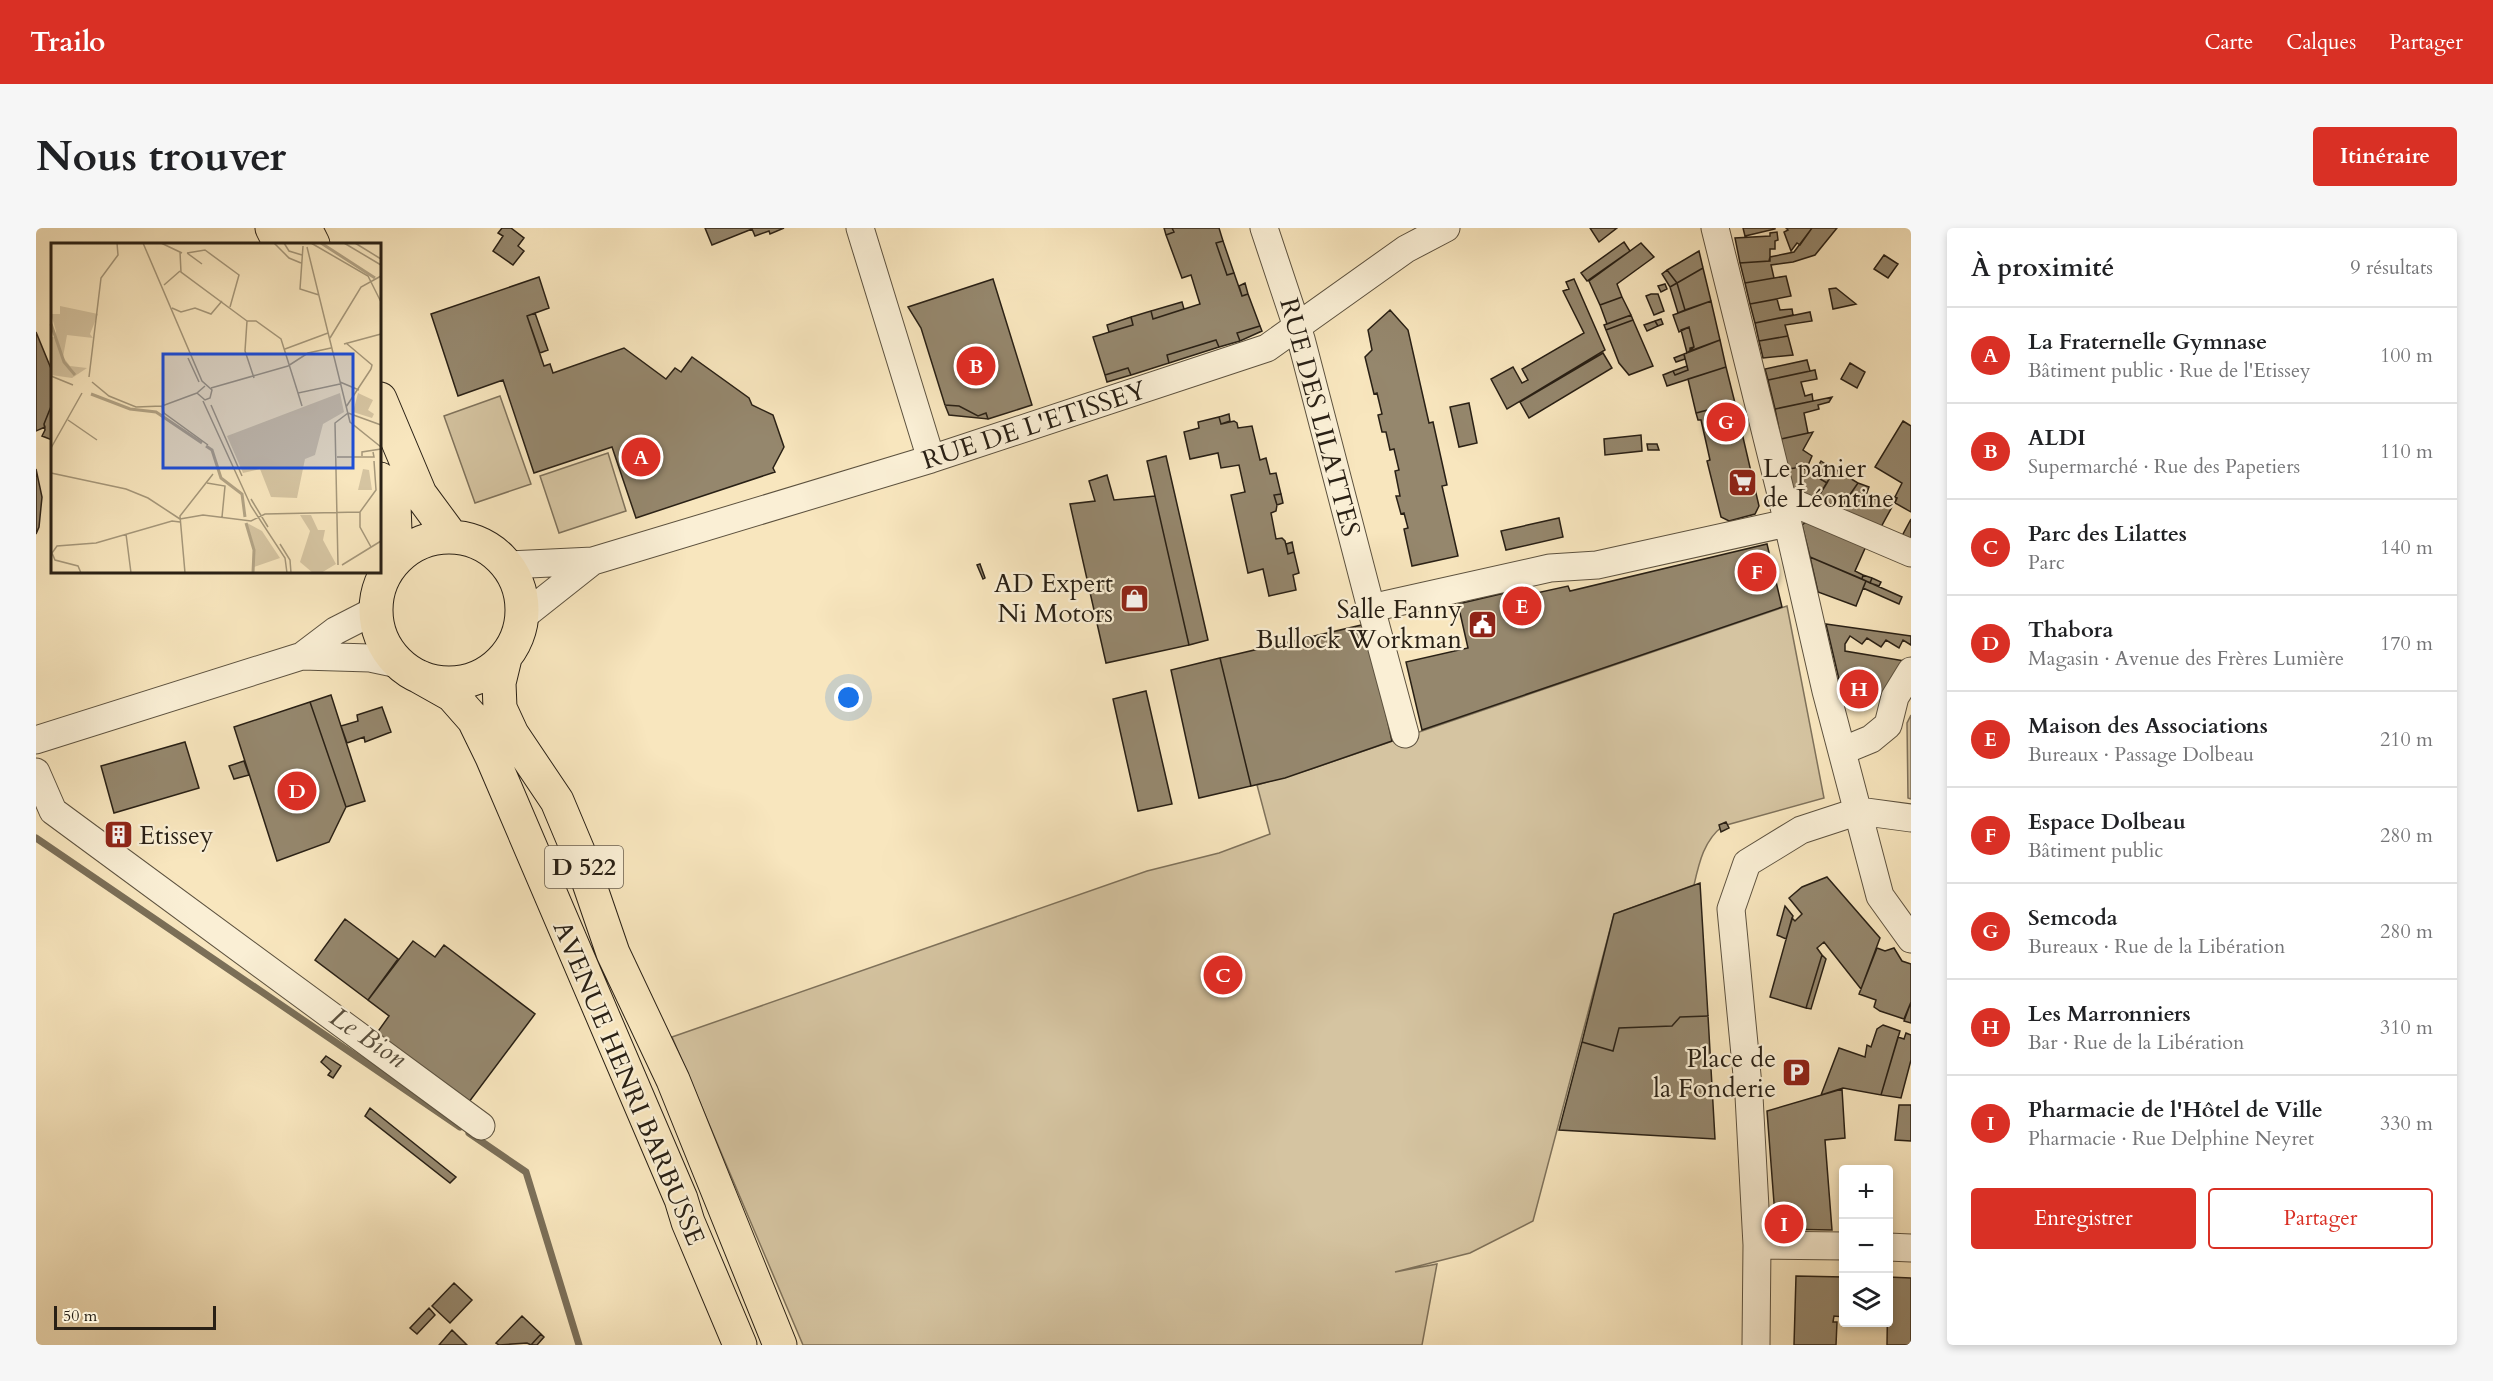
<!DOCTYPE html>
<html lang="fr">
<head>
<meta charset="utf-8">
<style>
	body { margin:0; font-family:Cardo,serif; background:#f6f6f6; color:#202124 }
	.controls { position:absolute; right:18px; bottom:18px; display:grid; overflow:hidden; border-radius:6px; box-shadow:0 3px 9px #0003 }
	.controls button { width:54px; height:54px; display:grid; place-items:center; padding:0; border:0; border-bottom:2px solid #e0e0e0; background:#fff; color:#202124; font:30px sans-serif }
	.scale { position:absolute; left:18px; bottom:15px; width:162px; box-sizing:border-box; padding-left:6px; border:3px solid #292015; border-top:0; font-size:16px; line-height:21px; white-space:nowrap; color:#292015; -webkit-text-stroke:4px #faefd5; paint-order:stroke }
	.you { position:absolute; left:813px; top:470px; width:21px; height:21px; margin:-15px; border:4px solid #fff; border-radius:50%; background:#1a73e8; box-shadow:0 0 0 9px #1a73e833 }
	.badge { display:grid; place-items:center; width:39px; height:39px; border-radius:50%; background:#d93025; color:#fff; font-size:20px; font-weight:700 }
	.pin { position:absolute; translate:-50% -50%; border:3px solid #fff; box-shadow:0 2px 6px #0006 }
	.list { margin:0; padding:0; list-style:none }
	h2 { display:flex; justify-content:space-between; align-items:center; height:78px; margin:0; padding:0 24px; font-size:26px }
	h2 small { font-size:20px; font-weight:400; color:#757577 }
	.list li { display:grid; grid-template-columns:39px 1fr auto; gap:18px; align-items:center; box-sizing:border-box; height:96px; padding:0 24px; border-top:2px solid #e0e0e0 }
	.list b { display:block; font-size:22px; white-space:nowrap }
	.list p { margin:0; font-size:20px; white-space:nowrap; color:#757577 }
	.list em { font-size:20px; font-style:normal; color:#757577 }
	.actions { display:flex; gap:12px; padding:18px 24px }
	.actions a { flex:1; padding:14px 0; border:2px solid #d93025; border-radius:6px; text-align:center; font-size:21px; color:#d93025 }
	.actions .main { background:#d93025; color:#fff }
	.icon { flex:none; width:33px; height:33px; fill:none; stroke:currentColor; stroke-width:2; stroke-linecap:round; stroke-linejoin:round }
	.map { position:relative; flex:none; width:1875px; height:1117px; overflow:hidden; border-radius:6px }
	header { display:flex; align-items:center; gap:36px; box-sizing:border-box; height:84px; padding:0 30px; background:#d93025; color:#fff }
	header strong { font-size:28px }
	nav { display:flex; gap:33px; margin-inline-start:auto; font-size:21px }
	.intro { display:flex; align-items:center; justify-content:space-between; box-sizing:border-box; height:144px; padding:0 36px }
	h1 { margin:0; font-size:42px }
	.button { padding:15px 27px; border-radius:6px; background:#d93025; color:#fff; font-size:21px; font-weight:700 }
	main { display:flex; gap:36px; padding:0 36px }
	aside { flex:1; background:#fff; border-radius:6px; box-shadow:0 3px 9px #0003 }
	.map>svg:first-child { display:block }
</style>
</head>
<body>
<header>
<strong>Trailo</strong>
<nav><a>Carte</a><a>Calques</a><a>Partager</a></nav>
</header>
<div class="intro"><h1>Nous trouver</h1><a class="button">Itinéraire</a></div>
<main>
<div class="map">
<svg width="1875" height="1117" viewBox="0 0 1875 1117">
	<rect width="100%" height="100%" fill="#f8e6be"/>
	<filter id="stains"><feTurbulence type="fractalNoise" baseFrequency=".00333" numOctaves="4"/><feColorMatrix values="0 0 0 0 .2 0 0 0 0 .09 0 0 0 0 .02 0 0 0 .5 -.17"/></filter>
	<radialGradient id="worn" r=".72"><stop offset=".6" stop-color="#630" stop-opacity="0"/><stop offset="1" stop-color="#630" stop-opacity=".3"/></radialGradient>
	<path fill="#d5c4a1" stroke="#7f725b" stroke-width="1.5" d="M464,168L495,256L439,275L408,188Z
		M572,225L590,283L523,305L504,248Z
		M1751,378L1788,570L1687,598C1668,612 1663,635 1658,657L1578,686L1497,993L1434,1025L1359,1044L1401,1036L1386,1117H767L636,809L1111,643L1183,625L1234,606L1221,557L1275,541Z
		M1875,487V571L1872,570L1871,495Z"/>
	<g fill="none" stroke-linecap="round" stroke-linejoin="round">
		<path stroke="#7b6f58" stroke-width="7" d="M0,610L424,899
			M433,905L490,944L543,1117"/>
	</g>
	<path fill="#95876d" stroke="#292015" stroke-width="1.5" d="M466,0H475L488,10L482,18L488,23L477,37L457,23L467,8L462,5Z
		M669,0H748L734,6L733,3L719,8L716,1L676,17Z
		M1128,0H1136L1138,4L1130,7Z
		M1136,0H1183L1187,13L1180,15L1191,47L1198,45L1206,68L1212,66L1224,98L1201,105L1204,113L1183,119L1180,112L1131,127L1133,135L1095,147L1092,140L1069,147L1057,109L1097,97L1095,89L1115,83L1117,91L1164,76L1155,47L1146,50L1130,7L1138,4Z
		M1554,0H1581L1563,14Z
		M1707,0H1739V1L1709,8Z
		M1750,0H1776L1764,17L1761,15L1755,23L1748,4L1752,2Z
		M1776,0H1801L1779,27L1757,34L1735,37L1738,50L1709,55L1704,35L1733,33L1734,29L1758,24Z
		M1741,4L1742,12L1739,13V21H1734V33L1704,35L1699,10L1734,8V5Z
		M1187,13L1198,45L1191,47L1180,15Z
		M1588,14L1594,23L1551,53L1545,45Z
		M1605,15L1618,29L1581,56L1586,69L1564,77L1553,53Z
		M1663,23L1667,40L1641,55L1631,42Z
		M1848,27L1862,36L1852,50L1838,41Z
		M1667,40L1675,73L1649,82L1641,55Z
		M1631,42L1641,55L1634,59L1626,46Z
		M1750,48L1755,68L1714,76L1709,55Z
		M503,49L513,80L491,88L508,138L514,136L517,145L588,120L630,151L639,140L645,144L656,129L713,170L716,177L737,187L748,219L737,240L739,244L600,290L576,219L498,245L467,152L422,168L395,86Z
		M957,51L996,177L952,191L950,185L942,188L923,178L909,177L885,100L872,79Z
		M1538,51L1569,122L1471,181L1455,151L1477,139L1486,155L1492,152L1486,141L1548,105L1527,63L1533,61L1530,54Z
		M1209,55L1212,66L1206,68L1203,58Z
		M1641,55L1649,82L1642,85L1634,59Z
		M1629,56L1631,61L1625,64L1622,58Z
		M1800,60L1820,76L1797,81L1793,61Z
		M1615,66H1622L1628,83L1618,87L1610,68Z
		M1586,69L1595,87L1571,96L1564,77Z
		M1741,71L1744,82L1756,81L1757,87L1719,95L1714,76Z
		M1675,73L1684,112L1654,123V120L1658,119L1653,99L1643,104L1637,87Z
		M1146,74L1148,81L1117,91L1115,83Z
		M1354,82L1372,102L1393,195L1397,194L1411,257L1406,258L1422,328L1376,338L1368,301L1372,300L1368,285L1365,286L1360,268H1364L1359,243L1363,242L1358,221L1354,222L1350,204H1346L1342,187L1346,186L1341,165L1338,166L1329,129L1336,122L1332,102Z
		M1774,84L1776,93L1749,97L1752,108L1723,113L1719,95Z
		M499,85L512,122L504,125L491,88Z
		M1595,87L1597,92L1570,102L1568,97Z
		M1095,89L1097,97L1073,104L1071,97Z
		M1625,91L1627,96L1622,98L1619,93Z
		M1597,92L1617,138L1593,147L1583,135L1570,102Z
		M1619,93L1622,98L1611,103L1608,97Z
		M1224,98L1226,103L1204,113L1201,105Z
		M1653,99L1658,119L1651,125L1645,102Z
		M0,104L16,143V176L8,196L9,199L0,203Z
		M1752,108L1757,127L1727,130L1723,113Z
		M1180,112L1183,119L1133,135L1131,127Z
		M1684,112L1690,139L1631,158L1627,147L1637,143L1639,147L1652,142L1648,126Z
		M1567,125L1576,140L1493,190L1484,174Z
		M1648,126L1649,131L1640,134L1638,130Z
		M1771,132L1774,143L1732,152L1729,141Z
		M1814,135L1829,144L1821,160L1805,151Z
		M1651,138L1652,142L1639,147L1637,143Z
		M1690,139L1699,175L1660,185L1652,151Z
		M1092,140L1095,147L1071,154L1069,147Z
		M1779,142L1781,151L1765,154L1769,168L1776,166L1777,173L1739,181L1732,152Z
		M1796,169L1793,174L1782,177L1783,181L1768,185L1772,205L1745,211L1739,181Z
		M1433,175L1441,215L1423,219L1414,179Z
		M1699,175L1723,278L1719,286L1693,293L1685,289L1671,233L1674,232L1670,214L1665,192H1662L1660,185Z
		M16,176V212L6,208L9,202L8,196Z
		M909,177L923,178L942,188L950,185L952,191L913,187Z
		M1193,186L1194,193L1185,196L1183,189Z
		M1183,189L1185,196L1198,193L1201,195L1202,200L1216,198L1224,232L1230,230L1234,246L1240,245L1245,266L1238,267L1241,277L1240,283L1235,285L1240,311L1246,310L1249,313L1252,326L1258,324L1263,345L1257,347L1260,362L1233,368L1227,341L1212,345L1195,267L1209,264L1203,237L1185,240L1182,225L1154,231L1148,204L1163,200L1162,194Z
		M1867,193L1875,198V284L1859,275L1861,270L1859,269L1866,255L1839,239Z
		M1777,204L1767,222L1776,228L1770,242L1761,236L1759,240L1752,241L1745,211Z
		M1605,207L1606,223L1569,227L1568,211Z
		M1611,216H1621L1623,222H1612Z
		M1130,228L1172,412L1153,417L1111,233Z
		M1785,233L1798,242L1791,255L1777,247Z
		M1761,236L1791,255L1781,271L1757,261L1752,241L1759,240Z
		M0,241L6,269L3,299L0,306Z
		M1799,241L1822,255L1804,281L1781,271Z
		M1071,247L1078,272L1119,268L1153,417L1070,435L1034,276L1059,273L1053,253Z
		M1822,255L1833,259L1830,267L1856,279L1845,299L1804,281Z
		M1245,266L1247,275L1241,277L1238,267Z
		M1851,266L1861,270L1856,279L1847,274Z
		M1523,290L1527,309L1470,322L1465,303Z
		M1875,291V312L1866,308Z
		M1773,292L1831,316L1819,343L1827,347L1826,351L1774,329L1766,297Z
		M1256,314L1258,324L1252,326L1250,316Z
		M1731,316L1746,379L1386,502L1370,434L1432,420L1422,376L1486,361L1487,368L1532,358L1534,363Z
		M1774,329L1830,353L1820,378L1782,364Z
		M944,336L949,350L947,351L941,337Z
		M1827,347L1836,350L1834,355L1826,351Z
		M1836,350L1845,354L1843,358L1834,355Z
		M1830,353L1866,369L1863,376L1827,360Z
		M1330,396L1356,513L1249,550L1215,558L1184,430Z
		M1790,396L1875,408V417L1867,412L1863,420L1850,412L1845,419L1831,410L1826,416L1814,408L1809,416V423L1869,433L1847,469L1806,464Z
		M1184,430L1215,558L1163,570L1135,442Z
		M1110,463L1136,576L1102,583L1077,471Z
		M295,467L329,573L310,579L274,474Z
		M274,474L310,579L293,614L241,633L198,499Z
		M346,479L355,504L329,514L328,509L311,515L305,498L322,493L321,487Z
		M149,514L163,560L78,585L65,538Z
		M208,533L213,547L198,551L193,538Z
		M1690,594L1693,600L1685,604L1683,597Z
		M79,600L89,606L85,614L75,608Z
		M1791,649L1844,710L1825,761L1788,714L1781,720L1786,727L1770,780L1734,769L1756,690L1759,693L1766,686L1753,670L1766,659Z
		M1664,655L1672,788L1644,789L1636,798L1583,800L1577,823L1546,814L1578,686Z
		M1749,678L1757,688L1750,711L1741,707Z
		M309,691L362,731L332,772L279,732Z
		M377,713L399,729L408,717L499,786L430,878L338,809L353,788L332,772Z
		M1841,720L1849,723L1858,720L1866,733L1875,736V774L1868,791L1844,783L1838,779L1840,772L1823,766Z
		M1786,727L1790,731L1775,781L1770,780Z
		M1875,774V795L1868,793Z
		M1672,788L1679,911L1523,902L1546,814L1577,823L1583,800L1636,798L1644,789Z
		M1847,797L1864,803L1845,867L1807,860L1785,867L1803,820L1829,829L1831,817L1835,819L1841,801Z
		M1870,805L1875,807V832L1865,870L1845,867L1862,809L1868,811Z
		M290,828L305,838L297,850L292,847L295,843L285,834Z
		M1806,861L1809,910L1789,912L1796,1002L1740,1001L1731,883Z
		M1863,877H1875V913L1859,912Z
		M334,880L420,949L414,955L329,888Z
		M1760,1048L1808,1049V1089L1798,1088L1797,1094H1801L1800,1117H1758Z
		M1852,1049L1875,1050V1117H1851Z
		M418,1055L436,1072L414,1095L396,1078Z
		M393,1080L399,1087L381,1106L374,1100Z
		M486,1088L505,1106L495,1117L491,1115L463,1117L460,1115Z
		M416,1102L431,1117H403Z
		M505,1106L508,1109L501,1117H495Z"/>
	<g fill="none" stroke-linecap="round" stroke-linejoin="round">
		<defs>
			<path id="minor" d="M824,0L895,231
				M1228,0L1265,111L1335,380
				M1679,0L1746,270L1790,463L1844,668L1875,711
				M1746,270L1875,325
				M472,337L557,333L895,231L1231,120L1370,21L1410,0
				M485,390L557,333
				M266,428L299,403L340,382
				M1369,506L1335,380L1514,340L1561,337L1751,295
				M0,512L266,428L334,430L367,437
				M1806,523L1835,511L1852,497L1859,469L1875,443
				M0,544L17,583L445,898
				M1721,1017L1808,1018
				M1852,1019L1875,1020
				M1720,1117L1721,1017L1713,868L1695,681L1711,635L1765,602L1823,583L1875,590"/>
			<path id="major" d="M236,0L244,16
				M269,0L277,16
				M344,171L384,266L415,308
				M344,251L358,276L360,331
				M340 382a73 73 0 1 1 146 0a73 73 0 1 1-146 0Z
				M469,430L463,455L464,480L476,506L521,573L542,623L577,725L637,852L744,1117
				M384,449L416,467L438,492L456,529L645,971L652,994L704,1117"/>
		</defs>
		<use href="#minor" stroke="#5d523f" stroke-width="29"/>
		<use href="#major" stroke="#292015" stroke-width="35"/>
		<use href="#minor" stroke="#faefd5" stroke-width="27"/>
		<use href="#major" stroke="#f8e6be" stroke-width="33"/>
	</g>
	<defs>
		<symbol id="supermarket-square" viewBox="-11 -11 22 22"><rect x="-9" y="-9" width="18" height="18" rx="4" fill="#8f2418" stroke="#faefd5"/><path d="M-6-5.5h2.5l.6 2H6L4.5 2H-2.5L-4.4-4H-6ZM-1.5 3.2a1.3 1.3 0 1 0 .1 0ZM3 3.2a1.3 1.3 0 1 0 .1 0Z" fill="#fff"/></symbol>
		<symbol id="shop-square" viewBox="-11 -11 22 22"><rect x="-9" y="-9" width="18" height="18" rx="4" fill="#8f2418" stroke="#faefd5"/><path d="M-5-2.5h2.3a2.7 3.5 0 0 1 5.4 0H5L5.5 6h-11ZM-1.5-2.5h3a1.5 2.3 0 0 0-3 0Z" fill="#fff"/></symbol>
		<symbol id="civic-square" viewBox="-11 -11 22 22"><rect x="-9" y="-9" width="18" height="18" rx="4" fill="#8f2418" stroke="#faefd5"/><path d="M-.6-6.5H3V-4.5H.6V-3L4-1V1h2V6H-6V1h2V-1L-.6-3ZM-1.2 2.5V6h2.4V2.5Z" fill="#fff"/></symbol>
		<symbol id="building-square" viewBox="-11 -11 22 22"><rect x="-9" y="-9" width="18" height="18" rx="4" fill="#8f2418" stroke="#faefd5"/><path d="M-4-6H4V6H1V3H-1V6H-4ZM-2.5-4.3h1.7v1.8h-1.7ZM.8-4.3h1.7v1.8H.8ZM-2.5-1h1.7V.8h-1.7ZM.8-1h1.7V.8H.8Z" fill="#fff"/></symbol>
		<symbol id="parking-square" viewBox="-11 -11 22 22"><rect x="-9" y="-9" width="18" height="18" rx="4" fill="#8f2418" stroke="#faefd5"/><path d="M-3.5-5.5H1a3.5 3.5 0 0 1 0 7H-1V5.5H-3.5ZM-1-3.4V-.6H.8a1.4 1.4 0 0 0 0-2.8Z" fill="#fff"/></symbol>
	</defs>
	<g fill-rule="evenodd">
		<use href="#supermarket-square" x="1690" y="238" width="33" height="33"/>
		<use href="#shop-square" x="1082" y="354" width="33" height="33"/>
		<use href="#civic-square" x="1430" y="380" width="33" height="33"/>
		<use href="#building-square" x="66" y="590" width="33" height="33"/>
		<use href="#parking-square" x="1744" y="828" width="33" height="33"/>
	</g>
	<g text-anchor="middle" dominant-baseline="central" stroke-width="4.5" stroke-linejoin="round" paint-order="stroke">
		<rect fill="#faefd5" stroke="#685e4f" stroke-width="1.5" x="509" y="618" width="78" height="42" rx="4.5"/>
		<g font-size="24" font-weight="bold" fill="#292015">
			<text x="548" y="639">D 522</text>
		</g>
		<g font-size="26" fill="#292015" stroke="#faefd5">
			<text transform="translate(1284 189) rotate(75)">RUE DES LILATTES</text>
			<text transform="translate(998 197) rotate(-18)">RUE DE L'ETISSEY</text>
			<text transform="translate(593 855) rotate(67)">AVENUE HENRI BARBUSSE</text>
		</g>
		<g font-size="26" fill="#292015" stroke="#faefd5" text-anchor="end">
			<text x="1727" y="240" text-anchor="start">Le panier<tspan x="1727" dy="30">de Léontine</tspan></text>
			<text x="1077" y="355">AD Expert<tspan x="1077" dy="30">Ni Motors</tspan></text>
			<text x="1426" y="381">Salle Fanny<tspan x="1426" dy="30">Bullock Workman</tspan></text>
			<text x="103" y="607" text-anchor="start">Etissey</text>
			<text x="1740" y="830">Place de<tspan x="1740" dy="30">la Fonderie</tspan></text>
		</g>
		<g font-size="27" font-style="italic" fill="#594e3c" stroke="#faefd5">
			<text transform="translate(332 810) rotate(34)">Le Bion</text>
		</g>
	</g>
	<g transform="translate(15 15)">
		<rect width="330" height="330" fill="#f8e6be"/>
		<path d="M9,63L47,71L39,91L42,95L16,92L12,114L19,123L36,125L21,135L0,132V94H4L5,88L0,71H9ZM289,150L293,169L272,181L264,212L254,216L246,255L220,254L209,226L192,230L176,193ZM307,150L322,157L317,167L323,171L321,175L302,169ZM312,226L318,227L321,247H307ZM249,272H260L267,287H274L272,297L285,321L270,330H262L249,319L259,288ZM196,280L211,288L229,315L203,324L204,307Z" fill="#d5c4a1"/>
		<path fill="none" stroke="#b2a385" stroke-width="3" d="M270,0L324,35M0,81L13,119L24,132M40,151L79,166L105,169L151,200M155,203L161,207L170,235L191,251L194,274M195,280L203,307L202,330"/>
		<path fill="none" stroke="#a5977a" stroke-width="1.5" d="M92,0L151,138L161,147L159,155L154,157L146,150L154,143M110,0L131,10M223,0L238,15L250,20M233,0L238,8L251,12M260,0L317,33L330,59M293,0L330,22M304,0L330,16M252,3L249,46L268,52M256,4L299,179L330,204M129,9L130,29L196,78M136,10L154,7L188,32L179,64M136,10L151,21M113,42L129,28M121,65L130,69L144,65L160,71L171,58M196,78H205L230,96L247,150M196,78L194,108L203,135M279,95L310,44L330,33M295,100L321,122L320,126M293,101L330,91M234,106L277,90M137,115L148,139M0,133L22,142M38,134L50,35L67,12L66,0M41,139L58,153L85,164L111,163L146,150M289,139L308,147M160,145L237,123L257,110L280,105M152,158L200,263L234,315L236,330M160,162L191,233M111,163L113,170L157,202M251,163L247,150L289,141M295,164L320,126M297,170L330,182M17,177L46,197M0,205L31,150M311,213V209L330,206M286,214H323L322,209M0,230L75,246L97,255L129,276M156,240L174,243L171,274M200,256L217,284M129,276L152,272L200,278L214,271L309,269M75,291L80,330M229,301L239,317L240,330M320,304L309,284V269L325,247L323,218M287,322L284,180L297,170M291,322L330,298M30,330L27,323L4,317L1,310L6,303L45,300L121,278L129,279M134,330L129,273L162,231"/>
		<path fill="#1d4ed8" fill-opacity="0.15" stroke="#1d4ed8" stroke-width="3" d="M112,111H302V225H112Z"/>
		<rect width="330" height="330" fill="none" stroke="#292015" stroke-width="3"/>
	</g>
	<rect width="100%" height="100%" filter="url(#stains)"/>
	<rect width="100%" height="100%" fill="url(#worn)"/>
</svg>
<div class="controls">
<button>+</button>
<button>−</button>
<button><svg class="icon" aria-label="layers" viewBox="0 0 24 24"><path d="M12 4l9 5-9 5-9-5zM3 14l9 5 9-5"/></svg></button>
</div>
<div class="scale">50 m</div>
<div class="you"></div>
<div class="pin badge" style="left:605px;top:229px">A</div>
<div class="pin badge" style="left:940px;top:138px">B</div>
<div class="pin badge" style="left:1187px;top:747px">C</div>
<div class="pin badge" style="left:261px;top:563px">D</div>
<div class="pin badge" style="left:1486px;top:378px">E</div>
<div class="pin badge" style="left:1721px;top:344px">F</div>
<div class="pin badge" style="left:1690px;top:194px">G</div>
<div class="pin badge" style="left:1823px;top:461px">H</div>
<div class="pin badge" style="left:1748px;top:996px">I</div>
</div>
<aside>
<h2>À proximité<small>9 résultats</small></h2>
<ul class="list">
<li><span class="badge">A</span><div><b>La Fraternelle Gymnase</b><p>Bâtiment public · Rue de l'Etissey</p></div><em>100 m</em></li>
<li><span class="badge">B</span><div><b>ALDI</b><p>Supermarché · Rue des Papetiers</p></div><em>110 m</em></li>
<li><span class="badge">C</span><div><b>Parc des Lilattes</b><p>Parc</p></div><em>140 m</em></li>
<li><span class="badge">D</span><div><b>Thabora</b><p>Magasin · Avenue des Frères Lumière</p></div><em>170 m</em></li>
<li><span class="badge">E</span><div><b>Maison des Associations</b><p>Bureaux · Passage Dolbeau</p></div><em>210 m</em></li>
<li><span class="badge">F</span><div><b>Espace Dolbeau</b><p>Bâtiment public</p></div><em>280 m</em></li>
<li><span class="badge">G</span><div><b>Semcoda</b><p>Bureaux · Rue de la Libération</p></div><em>280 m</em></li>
<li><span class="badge">H</span><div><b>Les Marronniers</b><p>Bar · Rue de la Libération</p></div><em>310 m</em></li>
<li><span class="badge">I</span><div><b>Pharmacie de l'Hôtel de Ville</b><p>Pharmacie · Rue Delphine Neyret</p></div><em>330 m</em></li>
</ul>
<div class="actions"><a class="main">Enregistrer</a><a>Partager</a></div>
</aside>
</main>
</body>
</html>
